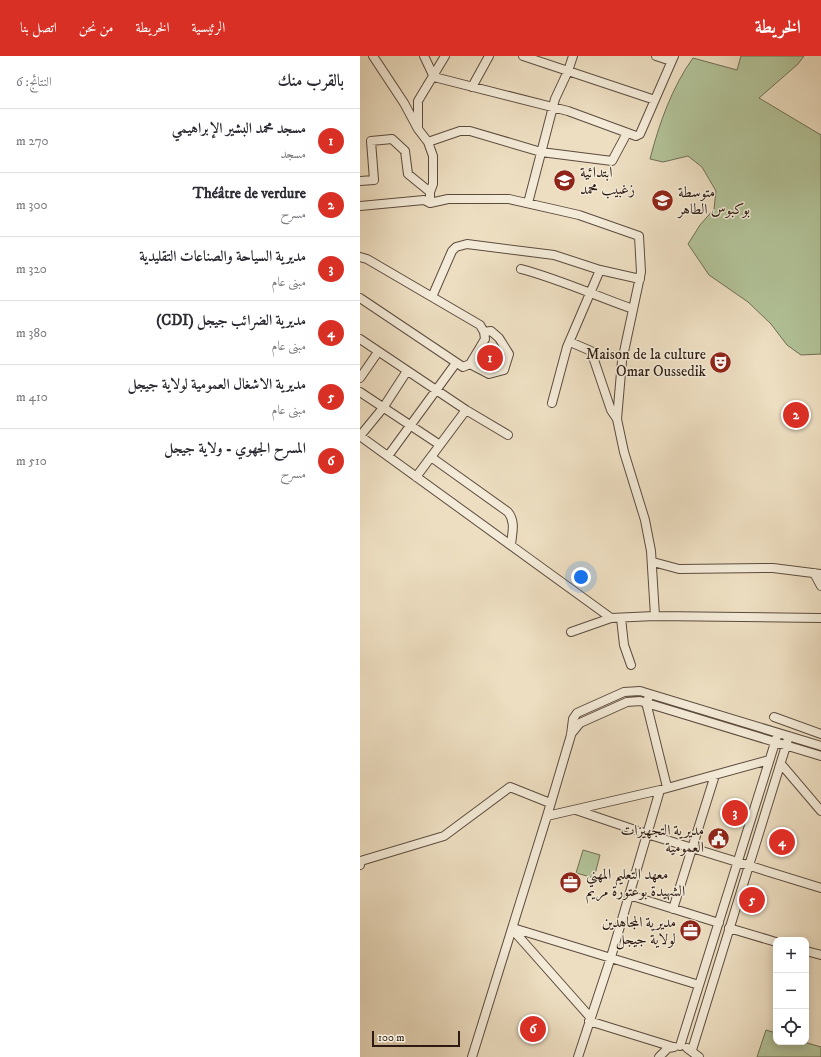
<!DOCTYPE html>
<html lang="ar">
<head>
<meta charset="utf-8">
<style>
	body { margin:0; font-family:"IM FELL DW Pica",Amiri,serif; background:#f7f7f7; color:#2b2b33; direction:rtl }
	.controls { position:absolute; right:12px; bottom:12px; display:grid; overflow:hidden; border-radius:8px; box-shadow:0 2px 10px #0003 }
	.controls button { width:36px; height:36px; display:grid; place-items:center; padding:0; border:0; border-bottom:1px solid #e1e1e2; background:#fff; color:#2b2b33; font:20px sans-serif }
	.scale { position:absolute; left:12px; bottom:10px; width:88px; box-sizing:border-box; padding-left:4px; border:2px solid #2c1a13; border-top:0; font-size:11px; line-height:14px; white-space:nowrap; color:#2c1a13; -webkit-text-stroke:3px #f3ead7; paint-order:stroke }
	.you { position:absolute; left:221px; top:521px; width:14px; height:14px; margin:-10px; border:3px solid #fff; border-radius:50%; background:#1a73e8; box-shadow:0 0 0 6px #1a73e833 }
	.badge { display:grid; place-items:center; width:26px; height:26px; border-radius:50%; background:#d93025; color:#fff; font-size:13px; font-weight:700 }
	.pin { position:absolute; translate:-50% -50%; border:2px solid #fff; box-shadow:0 1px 4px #0006 }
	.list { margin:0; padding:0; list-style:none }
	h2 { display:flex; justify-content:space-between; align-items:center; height:52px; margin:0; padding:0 16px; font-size:17px }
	h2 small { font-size:13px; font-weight:400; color:#7c7c81 }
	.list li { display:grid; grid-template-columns:26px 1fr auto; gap:12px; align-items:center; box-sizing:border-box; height:64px; padding:0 16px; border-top:1px solid #e1e1e2 }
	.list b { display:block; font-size:15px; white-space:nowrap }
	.list p { margin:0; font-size:13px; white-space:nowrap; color:#7c7c81 }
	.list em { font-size:13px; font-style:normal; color:#7c7c81 }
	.icon { flex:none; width:22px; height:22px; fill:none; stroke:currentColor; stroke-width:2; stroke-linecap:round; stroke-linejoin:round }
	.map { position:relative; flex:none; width:461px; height:1001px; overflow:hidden; direction:ltr }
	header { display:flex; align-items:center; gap:24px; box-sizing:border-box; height:56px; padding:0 20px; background:#d93025; color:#fff }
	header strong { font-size:19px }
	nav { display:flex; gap:22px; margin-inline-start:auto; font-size:14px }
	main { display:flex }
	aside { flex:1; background:#fff }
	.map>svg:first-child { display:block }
</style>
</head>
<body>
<header>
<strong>الخريطة</strong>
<nav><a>الرئيسية</a><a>الخريطة</a><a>من نحن</a><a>اتصل بنا</a></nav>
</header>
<main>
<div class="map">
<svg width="461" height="1001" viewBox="0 0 461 1001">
	<rect width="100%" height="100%" fill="#eddec1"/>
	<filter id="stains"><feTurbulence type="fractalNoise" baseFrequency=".005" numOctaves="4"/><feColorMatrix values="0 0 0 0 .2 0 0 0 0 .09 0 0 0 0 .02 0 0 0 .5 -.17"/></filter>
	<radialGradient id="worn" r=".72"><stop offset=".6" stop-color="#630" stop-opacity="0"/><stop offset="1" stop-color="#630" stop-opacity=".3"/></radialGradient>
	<path fill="#b2c298" stroke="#6f6e56" d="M381,0H444L438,8L399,42L461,79V298L441,299L427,289L411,268L388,246L349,219L328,188L340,169L354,153L356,135L342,111L328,100L303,106L290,103C299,68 312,31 333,2L377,14Z
		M223,794L240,799L234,822L216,817Z
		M406,974L416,977V986H444L461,991V1001H397Z"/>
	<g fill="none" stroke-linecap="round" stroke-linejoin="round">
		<defs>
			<path id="minor" d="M13,0L44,47L58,73L68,86L73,100V128L70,136V147
				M64,0L74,21
				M163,0L295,44
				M296,0L311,5
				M74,21L208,55L276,80L280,78L314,0
				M112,31L129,0
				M58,72V45L85,0
				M68,86L100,75H110L181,96L252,105L267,77
				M0,125L14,124L11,85L32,83L45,95L48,118L70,136
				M168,147L195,43L208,15L213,0
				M0,150L64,144L70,147L88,143H149L219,159L279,180L281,216L262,305L257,363L264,396L285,464L291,495L295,560
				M0,201L7,203L120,269L124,276L125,283L110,308L103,311L0,242
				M161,213C199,223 236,240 273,253
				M72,241L92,195L96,191L107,188L194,199L240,214L280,223
				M0,283L106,354L56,421
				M210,286L231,295L251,354L257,363
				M110,308L129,318L144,314L149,298L139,282L131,275L124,276
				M0,322L18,296
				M0,336L80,389
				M192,347L207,291L240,214
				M106,354L148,379
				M0,380L251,562L295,560L461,562
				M0,380L23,352L47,315
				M28,400L96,307
				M71,401L148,456C156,466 152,477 151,489
				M293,506L319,513L413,512L461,518
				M454,517L461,530
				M261,562L264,589L271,609
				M211,576L251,562
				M288,643L286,646L307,731
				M414,661L461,678
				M211,678L220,667L267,646L280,645L461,700
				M421,708L461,755
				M216,754L287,778L461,832
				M187,760L211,679L213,663L217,657L264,636L280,635L461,690
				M0,809L1,805L84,780L150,731L190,747
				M269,839L359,867
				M313,853L355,719
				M153,872L339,929
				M369,872L416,886
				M152,873L230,961
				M446,895L461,899
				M229,965L313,991
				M320,990L418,677
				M327,992L339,1001
				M332,994L429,680
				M112,1001L187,760L300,734L409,704
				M218,1001L251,901L300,734
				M299,1001L308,992L314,991"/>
		</defs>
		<use href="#minor" stroke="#5c4b3e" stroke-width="10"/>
		<use href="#minor" stroke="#f3ead7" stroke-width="8"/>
	</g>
	<defs>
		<symbol id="school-disc" viewBox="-11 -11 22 22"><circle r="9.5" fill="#8f2418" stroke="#f3ead7"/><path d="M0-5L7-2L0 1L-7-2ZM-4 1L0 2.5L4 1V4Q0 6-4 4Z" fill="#fff"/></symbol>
		<symbol id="theatre-disc" viewBox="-11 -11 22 22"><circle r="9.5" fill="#8f2418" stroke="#f3ead7"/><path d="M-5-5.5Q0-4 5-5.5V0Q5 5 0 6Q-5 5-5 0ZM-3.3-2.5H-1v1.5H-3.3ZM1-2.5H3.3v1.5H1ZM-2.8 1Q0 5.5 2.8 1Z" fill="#fff"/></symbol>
		<symbol id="civic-disc" viewBox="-11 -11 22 22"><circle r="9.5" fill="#8f2418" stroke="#f3ead7"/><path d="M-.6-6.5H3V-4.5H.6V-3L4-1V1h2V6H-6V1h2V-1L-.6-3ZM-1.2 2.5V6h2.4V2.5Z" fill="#fff"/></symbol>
		<symbol id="office-disc" viewBox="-11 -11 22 22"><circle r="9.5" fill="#8f2418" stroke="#f3ead7"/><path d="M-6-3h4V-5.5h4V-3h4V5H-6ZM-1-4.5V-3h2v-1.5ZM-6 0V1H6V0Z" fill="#fff"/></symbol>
	</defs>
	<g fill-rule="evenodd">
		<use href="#school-disc" x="192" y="112" width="25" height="25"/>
		<use href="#school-disc" x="290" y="132" width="25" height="25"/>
		<use href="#theatre-disc" x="348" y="294" width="25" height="25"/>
		<use href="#civic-disc" x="346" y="770" width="25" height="25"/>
		<use href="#office-disc" x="198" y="814" width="25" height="25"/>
		<use href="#office-disc" x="318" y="862" width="25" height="25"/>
	</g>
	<g text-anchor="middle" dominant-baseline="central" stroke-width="3" stroke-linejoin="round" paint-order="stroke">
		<g font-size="15" fill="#2c1a13" stroke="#f3ead7" text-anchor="start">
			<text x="220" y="116">ابتدائية<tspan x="220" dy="17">زغبيب محمد</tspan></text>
			<text x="318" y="136">متوسطة<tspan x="318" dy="17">بوكبوس الطاهر</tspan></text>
			<text x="346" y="298" text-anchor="end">Maison de la culture<tspan x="346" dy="17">Omar Oussedik</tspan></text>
			<text x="344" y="774" text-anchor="end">مديرية التجهيزات<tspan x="344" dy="17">العمومية</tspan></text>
			<text x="226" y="818">معهد التعليم المهني<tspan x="226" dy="17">الشهيدة بوعتورة مريم</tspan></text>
			<text x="316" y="866" text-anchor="end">مديرية المجاهدين<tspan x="316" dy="17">لولاية جيجل</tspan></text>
		</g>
	</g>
	<rect width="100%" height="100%" filter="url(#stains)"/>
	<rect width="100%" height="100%" fill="url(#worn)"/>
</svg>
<div class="controls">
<button>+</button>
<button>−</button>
<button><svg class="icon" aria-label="locate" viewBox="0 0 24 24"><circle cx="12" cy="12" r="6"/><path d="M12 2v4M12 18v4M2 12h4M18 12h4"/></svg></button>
</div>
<div class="scale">100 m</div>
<div class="you"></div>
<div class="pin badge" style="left:130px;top:302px">1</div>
<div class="pin badge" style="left:436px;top:359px">2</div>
<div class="pin badge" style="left:375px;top:757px">3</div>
<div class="pin badge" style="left:422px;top:786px">4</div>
<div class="pin badge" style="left:392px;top:844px">5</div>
<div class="pin badge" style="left:173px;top:973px">6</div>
</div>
<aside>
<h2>بالقرب منك<small>النتائج: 6</small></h2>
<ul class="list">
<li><span class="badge">1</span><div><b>مسجد محمد البشير الإبراهيمي</b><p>مسجد</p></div><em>270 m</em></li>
<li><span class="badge">2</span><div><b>Théâtre de verdure</b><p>مسرح</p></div><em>300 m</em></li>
<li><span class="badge">3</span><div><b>مديرية السياحة والصناعات التقليدية</b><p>مبنى عام</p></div><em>320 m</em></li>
<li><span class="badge">4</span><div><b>مديرية الضرائب جيجل (CDI)</b><p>مبنى عام</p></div><em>380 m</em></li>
<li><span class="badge">5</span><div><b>مديرية الاشغال العمومية لولاية جيجل</b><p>مبنى عام</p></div><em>410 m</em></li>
<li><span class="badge">6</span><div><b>المسرح الجهوي - ولاية جيجل</b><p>مسرح</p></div><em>510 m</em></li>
</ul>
</aside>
</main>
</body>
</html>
